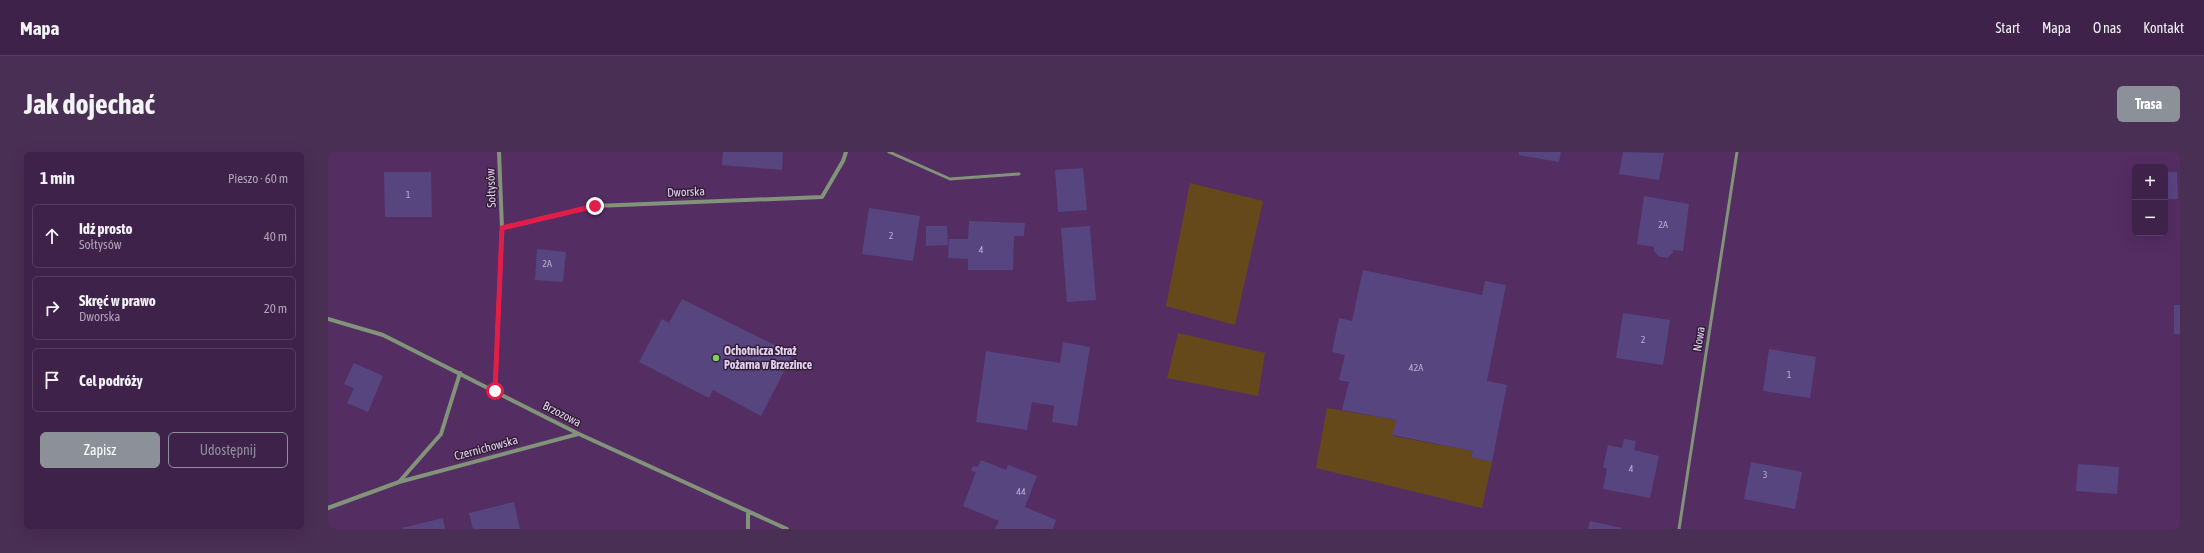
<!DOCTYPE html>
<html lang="pl">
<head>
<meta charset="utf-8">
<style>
	body { margin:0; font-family:"Asap Condensed",sans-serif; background:#4a2f54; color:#f1f3f6 }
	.controls { position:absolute; right:12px; top:12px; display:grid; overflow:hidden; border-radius:6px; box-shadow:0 4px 16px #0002 }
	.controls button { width:36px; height:36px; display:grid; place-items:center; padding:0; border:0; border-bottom:1px solid #583f62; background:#3f224a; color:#f1f3f6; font:20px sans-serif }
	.stop { position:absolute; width:12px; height:12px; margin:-9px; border:3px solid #e11d48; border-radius:50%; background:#fff }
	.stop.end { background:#e11d48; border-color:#fff; box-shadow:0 1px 4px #0008 }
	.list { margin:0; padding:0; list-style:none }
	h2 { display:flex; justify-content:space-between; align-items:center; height:52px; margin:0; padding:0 16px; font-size:17px }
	h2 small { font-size:13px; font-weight:400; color:#ada4b5 }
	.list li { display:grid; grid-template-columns:26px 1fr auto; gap:12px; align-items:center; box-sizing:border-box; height:64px; margin:0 8px 8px; padding:0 8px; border:1px solid #583f62; border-radius:6px }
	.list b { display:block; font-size:15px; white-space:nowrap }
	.list p { margin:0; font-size:13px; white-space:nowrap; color:#ada4b5 }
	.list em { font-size:13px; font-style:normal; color:#ada4b5 }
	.actions { display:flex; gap:8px; padding:12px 16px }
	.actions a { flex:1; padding:9px 0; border:1px solid #8c9099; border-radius:6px; text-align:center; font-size:14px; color:#8c9099 }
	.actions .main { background:#8c9099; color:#fff }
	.icon { flex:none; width:22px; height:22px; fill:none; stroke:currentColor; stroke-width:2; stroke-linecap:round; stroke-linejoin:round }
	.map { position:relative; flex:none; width:1852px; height:377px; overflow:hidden; border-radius:6px }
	header { display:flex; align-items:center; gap:24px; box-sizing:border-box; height:56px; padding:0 20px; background:#3f224a; border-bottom:1px solid #583f62 }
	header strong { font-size:19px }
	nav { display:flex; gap:22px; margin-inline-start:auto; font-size:14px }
	.intro { display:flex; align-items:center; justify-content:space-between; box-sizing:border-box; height:96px; padding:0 24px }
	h1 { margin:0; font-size:28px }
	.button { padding:10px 18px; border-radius:6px; background:#8c9099; color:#fff; font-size:14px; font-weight:700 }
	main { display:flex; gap:24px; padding:0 24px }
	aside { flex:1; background:#3f224a; border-radius:6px; box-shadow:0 4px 16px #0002 }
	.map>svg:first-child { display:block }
</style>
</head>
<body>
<header>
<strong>Mapa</strong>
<nav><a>Start</a><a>Mapa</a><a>O nas</a><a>Kontakt</a></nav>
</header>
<div class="intro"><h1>Jak dojechać</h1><a class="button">Trasa</a></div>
<main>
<aside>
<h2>1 min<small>Pieszo · 60 m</small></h2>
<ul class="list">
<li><svg class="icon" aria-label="ahead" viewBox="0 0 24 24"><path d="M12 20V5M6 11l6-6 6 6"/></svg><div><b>Idź prosto</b><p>Sołtysów</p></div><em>40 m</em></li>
<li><svg class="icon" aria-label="right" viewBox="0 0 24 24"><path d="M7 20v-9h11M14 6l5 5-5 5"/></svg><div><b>Skręć w prawo</b><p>Dworska</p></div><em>20 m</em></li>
<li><svg class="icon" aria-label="arrive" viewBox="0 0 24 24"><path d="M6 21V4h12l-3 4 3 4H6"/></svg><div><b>Cel podróży</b></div></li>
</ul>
<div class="actions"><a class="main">Zapisz</a><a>Udostępnij</a></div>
</aside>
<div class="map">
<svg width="1852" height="377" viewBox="0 0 1852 377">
	<rect width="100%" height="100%" fill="#542d63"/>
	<path fill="#66491a" d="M862,31L935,49L907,173L838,154Z
		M850,181L937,201L930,244L839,226Z
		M999,256L1068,268L1065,284L1145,299L1143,305L1164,310L1154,356L988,316Z"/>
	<path fill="#574580" d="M395,0H455L454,18L394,13Z
		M1191,0H1233L1231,10L1191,3Z
		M1295,0L1336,1L1331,28L1291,22Z
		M755,16L759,58L730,60L727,18Z
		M56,20H103L104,65H57Z
		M1837,20H1849L1850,47H1837Z
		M1805,21H1807V51H1806Z
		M1316,44L1361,52L1355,99L1345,98V101L1339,106L1330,104L1326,99V95L1309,92Z
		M541,56L592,64L585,109L534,102Z
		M641,69L697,71L696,84H686L685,118H640V107L620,106L621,87H640Z
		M598,74H619L620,93L598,94Z
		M762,74L768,148L739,150L733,76Z
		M209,97L238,100L235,130L207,128Z
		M1035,118L1154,143L1157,129L1178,133L1159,229L1179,233L1164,310L1143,305L1145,299L1064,283L1068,268L1014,258L1021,230L1011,228L1017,203L1004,200L1011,166L1024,169Z
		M354,147L465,202L433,264L385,238L381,246L311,210L334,167L341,171Z
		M1846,153H1852V182H1846Z
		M1295,161L1342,168L1335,213L1288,206Z
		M735,190L762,195L749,274L724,270L726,254L704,250L699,278L648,270L658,199L732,211Z
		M1441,197L1488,205L1482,246L1435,239Z
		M26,211L55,224L40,260L19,251L26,236L16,232Z
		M1296,287L1308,289L1306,298L1331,304L1322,346L1275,337L1279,317L1275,315L1280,293L1294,296Z
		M653,308L678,318L680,313L709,324L697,355L728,368L725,377H667L671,369L635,354L648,320L643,319L645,314L650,315Z
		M1423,310L1474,320L1467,357L1416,347Z
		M1750,312L1791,315L1789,342L1748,339Z
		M186,350L192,377H145L141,361Z
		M115,366L117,377H75L74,376Z
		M1262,369L1294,376V377H1260Z"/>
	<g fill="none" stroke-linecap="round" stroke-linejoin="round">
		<path stroke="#819379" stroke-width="3" d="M561,0L622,27L691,22
			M1351,377L1409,0"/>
		<path stroke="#819379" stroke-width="4" d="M174,76L267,54L494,45L515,9L518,0
			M0,167L55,183L251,282L459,377
			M167,239L174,76L171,0
			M71,330L113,282L132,221
			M0,356L71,330L250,282
			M420,377V359"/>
	</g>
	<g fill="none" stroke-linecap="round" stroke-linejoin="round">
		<path stroke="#e11d48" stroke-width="5" d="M167,239L174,76L267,54"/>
	</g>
	<circle fill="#7fd052" stroke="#301f37" stroke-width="1.5" cx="388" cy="206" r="4"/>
	<g text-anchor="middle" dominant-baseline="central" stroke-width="3" stroke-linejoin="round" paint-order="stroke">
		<g font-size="10" fill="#c1acd2">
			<text x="80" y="42">1</text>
			<text x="1335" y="72">2A</text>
			<text x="563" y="83">2</text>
			<text x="653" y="97">4</text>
			<text x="219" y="111">2A</text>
			<text x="1315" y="187">2</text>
			<text x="1088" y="215">42A</text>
			<text x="1461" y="222">1</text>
			<text x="1303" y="316">4</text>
			<text x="1437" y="322">3</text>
			<text x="693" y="339">44</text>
		</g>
		<g font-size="12" fill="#e4ceee" stroke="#301f37">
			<text transform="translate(163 36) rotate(-92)">Sołtysów</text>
			<text transform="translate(358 40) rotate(-2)">Dworska</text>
			<text transform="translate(1371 187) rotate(-81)">Nowa</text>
			<text transform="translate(234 262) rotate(27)">Brzozowa</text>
			<text transform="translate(158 296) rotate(-15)">Czernichowska</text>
		</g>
		<g font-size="12" font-weight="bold" fill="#e4ceee" stroke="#301f37" text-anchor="start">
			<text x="396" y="199">Ochotnicza Straż<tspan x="396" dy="14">Pożarna w Brzezince</tspan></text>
		</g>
	</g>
</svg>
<div class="controls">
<button>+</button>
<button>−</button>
</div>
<div class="stop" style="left:167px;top:239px"></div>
<div class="stop end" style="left:267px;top:54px"></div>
</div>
</main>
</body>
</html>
